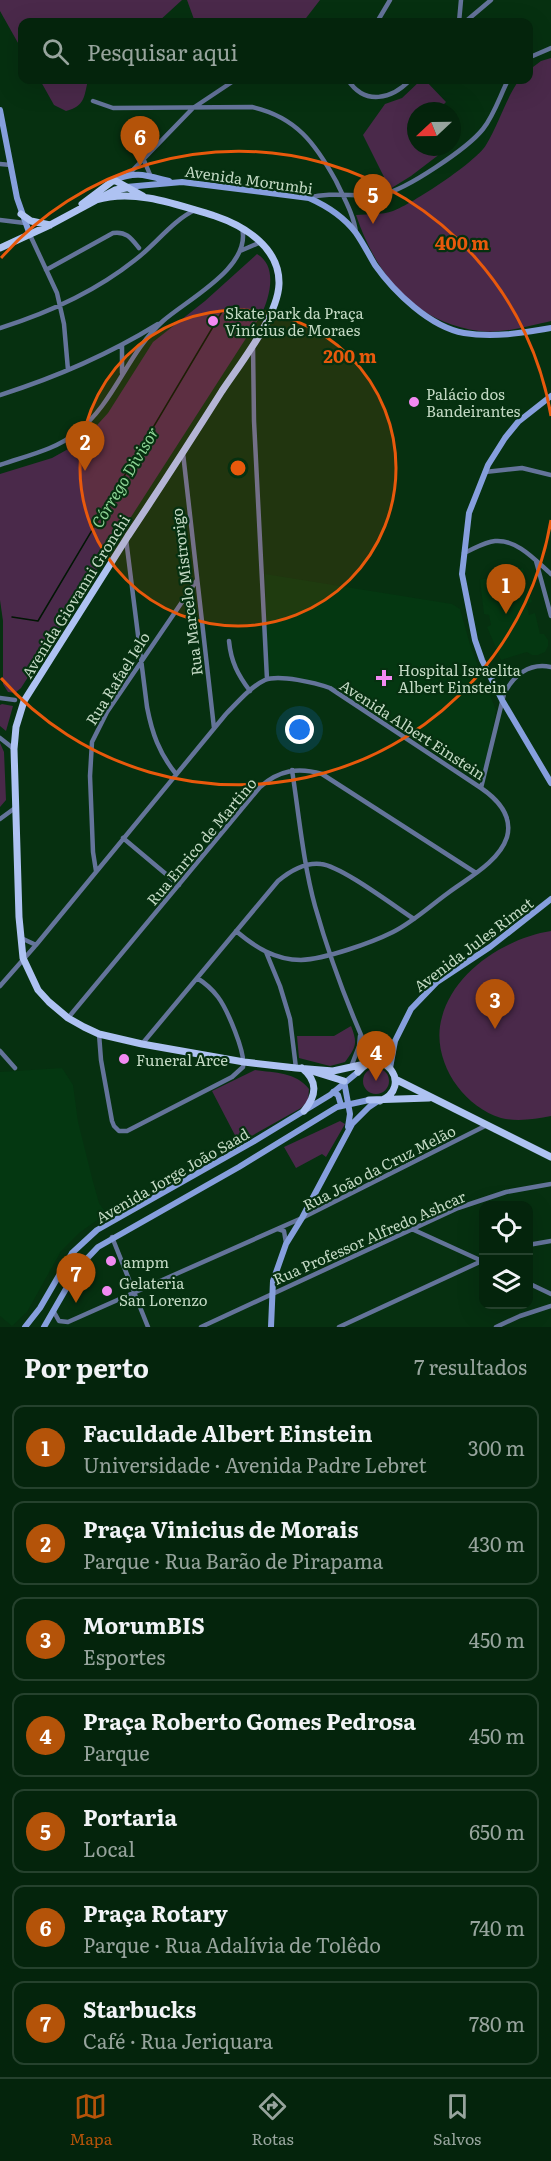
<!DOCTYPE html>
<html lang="pt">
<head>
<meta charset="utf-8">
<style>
	body { margin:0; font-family:Literata,serif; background:#12301a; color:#f1f3f6 }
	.controls { position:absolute; right:18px; bottom:18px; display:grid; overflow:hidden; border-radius:12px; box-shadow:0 6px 24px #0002 }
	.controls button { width:54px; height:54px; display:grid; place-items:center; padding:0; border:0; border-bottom:2px solid #25412d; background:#04240c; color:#f1f3f6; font:30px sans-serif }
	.compass { position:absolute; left:407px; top:102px; width:54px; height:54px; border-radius:50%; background:#04240c; box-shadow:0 6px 24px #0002; rotate:248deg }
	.you { position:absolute; left:300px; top:730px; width:21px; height:21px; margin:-15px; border:4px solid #fff; border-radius:50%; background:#1a73e8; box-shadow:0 0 0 9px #1a73e833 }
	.badge { display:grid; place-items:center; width:39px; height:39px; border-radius:50%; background:#b45309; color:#fff; font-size:20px; font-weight:700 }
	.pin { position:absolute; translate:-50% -50px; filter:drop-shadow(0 2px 3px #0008) }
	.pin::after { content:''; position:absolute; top:32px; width:21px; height:18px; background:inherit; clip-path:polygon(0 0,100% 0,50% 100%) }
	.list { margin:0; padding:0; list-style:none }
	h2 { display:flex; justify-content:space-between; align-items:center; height:78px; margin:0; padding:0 24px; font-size:26px }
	h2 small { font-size:20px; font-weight:400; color:#97a49d }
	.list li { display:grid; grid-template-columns:39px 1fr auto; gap:18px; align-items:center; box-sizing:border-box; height:84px; margin:0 12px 12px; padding:0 12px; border:2px solid #25412d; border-radius:12px }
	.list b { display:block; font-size:22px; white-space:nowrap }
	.list p { margin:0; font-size:20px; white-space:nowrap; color:#97a49d }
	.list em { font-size:20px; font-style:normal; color:#97a49d }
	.icon { flex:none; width:33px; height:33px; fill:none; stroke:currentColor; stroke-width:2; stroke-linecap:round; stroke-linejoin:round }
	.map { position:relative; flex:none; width:551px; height:1327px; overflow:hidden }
	.search { position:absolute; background:#04240c; box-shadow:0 6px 24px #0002; left:18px; right:18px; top:18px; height:66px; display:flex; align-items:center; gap:15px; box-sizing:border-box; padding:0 21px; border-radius:12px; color:#97a49d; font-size:22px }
	.sheet { height:750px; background:#04240c }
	nav { display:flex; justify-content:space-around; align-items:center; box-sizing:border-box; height:84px; border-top:2px solid #25412d; background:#04240c; font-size:16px; color:#97a49d }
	nav a { display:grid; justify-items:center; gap:3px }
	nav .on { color:#b45309 }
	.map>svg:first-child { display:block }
</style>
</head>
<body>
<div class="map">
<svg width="551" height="1327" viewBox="0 0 551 1327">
	<rect width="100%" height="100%" fill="#063010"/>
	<path fill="#043711" d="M523,568L532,602L527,604L529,615L535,613L540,634H544L548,640V646L545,652L538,655H532L527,652L501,660L487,627L491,625L489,615L484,614L480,580Z
		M265,574L452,604L460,609L471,648L496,710L482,782L419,742L326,686L268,677Z
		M62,1068L73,1085L78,1122L92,1178L99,1203L108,1216L100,1218L79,1233L61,1251L27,1312L12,1326L0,1316V1072Z"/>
	<path fill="#4a294a" d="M0,0H182L158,22H22V50L0,11Z
		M187,0H320L303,22H195Z
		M551,58V321C530,326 500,334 479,331C413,322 376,274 356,215C368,214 382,215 393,211C412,204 476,162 486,145C499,124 505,100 519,80H528L529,70L541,61Z
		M40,80H88C84,97 85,106 66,111L54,105Z
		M421,80H425L446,102L437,111H416V147H449L411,176L390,189L363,135L385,104L402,98Z
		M257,254C278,266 270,297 261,315L21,688L15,693L8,692L3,684V621L0,600V474L52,458L70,448L89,434L108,413L153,342L205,301Z
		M2,704L13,706L6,731L0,726V705Z
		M0,743L4,752L6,800L0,807Z
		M551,931V1116C535,1119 518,1122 501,1118C461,1106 430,1058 442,1017C454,971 506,938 551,931Z
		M351,1026C358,1044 356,1047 345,1062L330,1066L299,1058L297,1036H334Z
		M363 1081a13 13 0 1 1 26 0a13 13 0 1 1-26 0Z
		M255,1070C275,1073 296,1072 309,1089L308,1101L301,1108L239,1143L212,1091Z
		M340,1121L345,1124L326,1157L322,1154L296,1168L284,1147Z"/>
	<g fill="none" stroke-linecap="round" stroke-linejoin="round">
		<path stroke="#011604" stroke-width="1.5" d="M12,617L38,621L223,310"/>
		<path stroke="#64749a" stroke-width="4.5" d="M377,22L390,0
			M459,22L461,0
			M465,22L491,0
			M528,58L551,48
			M348,80C365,106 392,99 410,80
			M93,101L113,108L252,107C296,117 315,143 336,181C344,198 354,215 356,233
			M143,158L151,177
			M0,164L11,165
			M129,174L193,108L235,80
			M309,198C332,191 359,198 383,194C406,190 468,148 483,129C494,115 500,96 508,80
			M0,220L25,223
			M30,235L57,293L64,324L68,370
			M240,251L261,242
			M46,270L113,233C126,231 131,238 139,248
			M0,328C48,313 96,291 135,260C155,245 173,220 195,210
			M253,346L254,421L267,679
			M122,373V346
			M0,395C57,377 106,356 158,324
			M183,453L214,728
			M0,465C25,456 55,450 76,433C115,403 127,353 163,321C188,299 252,267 242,228
			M485,472L522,468L551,475
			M126,539L147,707C152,733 159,753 176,774
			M464,553C474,549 484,542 495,541C517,539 536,561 551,574
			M536,561L551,616
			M229,641C231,662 238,675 250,691
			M0,698L15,700
			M0,738L14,749
			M292,770C299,815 303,862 315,906C330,959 350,1012 373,1062
			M481,788L504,694C513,676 529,662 551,667
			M0,819L15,808
			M123,838L179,885
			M96,871L93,852L90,776L92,742L107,712L197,580
			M21,938L36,945
			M266,952L280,986L290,1019L296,1068
			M0,986L36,945L226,714C237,703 250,687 265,680C279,674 316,683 330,688L481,788C497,799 513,815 507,837C499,862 468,878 448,893C430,906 413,922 393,932C371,943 325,959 301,960C275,960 255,947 236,931
			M68,1018L260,787C279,770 298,767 322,774L476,873
			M99,1034L101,1060L112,1121L114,1126L119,1131H127L232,1077L243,1067C246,1053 227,1009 218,997C212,989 205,983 197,978
			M142,1044L278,881C290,871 305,862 321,864C341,866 394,906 414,919
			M0,1051L15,1068
			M351,1067L359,1046L360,1036
			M278,1229L284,1231L286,1243
			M414,1230L482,1261
			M112,1237L148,1327
			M528,1245L551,1241
			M528,1283L551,1294
			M54,1312L59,1321L68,1322L302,1218L487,1125
			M201,1327L458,1208L506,1192L551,1184
			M339,1327L484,1260
			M496,1327L520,1316L551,1306"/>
		<path stroke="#869fdd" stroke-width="6" d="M0,110L17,198L30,235
			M114,180C137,171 145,175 169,181
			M126,187L182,182L309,198C327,206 344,217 356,233C363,243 369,255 375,265C394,292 430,327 464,333C493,338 522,333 551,328
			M551,396L518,422L505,438L488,465L469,513L462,574L475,640L482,660L502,700L551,783
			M376,1061L395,1041L411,1009L437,982L490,947L551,899
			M390,1068L395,1041
			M344,1081L350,1114L348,1127
			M333,1092L338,1095L341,1105
			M25,1327L40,1308L72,1253L97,1230L251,1143L330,1095L358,1072
			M44,1327L78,1268L98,1247L239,1167L337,1107L369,1100
			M271,1327L273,1281L286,1244L302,1218L352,1124L369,1107L378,1101"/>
		<path stroke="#aec2f2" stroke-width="7" d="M96,200C134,188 178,205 215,216C245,226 280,248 279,284C278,316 240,364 222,391C191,440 160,488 128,536C93,591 59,646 24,701L16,727L14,749L19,917L23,958L38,990L49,1002L68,1018L84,1027L99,1034L142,1044L244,1062L296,1068L333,1071L365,1064
			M82,204L114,180L143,196
			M21,214L31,221L50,225
			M0,248L50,225L115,190L126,188
			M302,1068C318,1081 317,1095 304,1111
			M315,1072L344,1081
			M358,1072C382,1042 415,1087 380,1101
			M395,1079L551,1157
			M369,1100L429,1098"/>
	</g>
	<circle cx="238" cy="468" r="158" fill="#e8590c" fill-opacity=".12"/>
	<g fill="none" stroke="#e8590c" stroke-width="3">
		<circle cx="238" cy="468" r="158"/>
		<path d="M551 520A317 317 0 0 1 1 678M1 258A317 317 0 0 1 551 416"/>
	</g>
	<g fill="#f28af2" stroke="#063010" stroke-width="2">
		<circle cx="213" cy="321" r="6"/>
		<circle cx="414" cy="402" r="6"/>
		<path d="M381 669h6v6h6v6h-6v6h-6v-6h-6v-6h6z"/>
		<circle cx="124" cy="1059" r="6"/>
		<circle cx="111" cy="1261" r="6"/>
		<circle cx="107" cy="1291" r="6"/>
	</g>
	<g text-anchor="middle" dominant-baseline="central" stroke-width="4.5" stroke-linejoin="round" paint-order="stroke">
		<g font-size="15" fill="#c3d9c4" stroke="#063010">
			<text transform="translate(249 179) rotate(8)">Avenida Morumbi</text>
			<text transform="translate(186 592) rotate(-97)">Rua Marcelo Mistrorigo</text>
			<text transform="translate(75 596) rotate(-58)">Avenida Giovanni Gronchi</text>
			<text transform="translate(117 678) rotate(-58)">Rua Rafael Ielo</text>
			<text transform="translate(413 729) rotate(33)">Avenida Albert Einstein</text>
			<text transform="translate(201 841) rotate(-50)">Rua Enrico de Martino</text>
			<text transform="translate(473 944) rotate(-37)">Avenida Jules Rimet</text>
			<text transform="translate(379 1167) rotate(-27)">Rua João da Cruz Melão</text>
			<text transform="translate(172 1175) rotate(-30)">Avenida Jorge João Saad</text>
			<text transform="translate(369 1237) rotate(-24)">Rua Professor Alfredo Ashcar</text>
		</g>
		<g font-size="15" fill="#c3d9c4" stroke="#063010" text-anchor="start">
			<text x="225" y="312">Skate park da Praça<tspan x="225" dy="17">Vinícius de Moraes</tspan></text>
			<text x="426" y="393">Palácio dos<tspan x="426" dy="17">Bandeirantes</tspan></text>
			<text x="398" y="669">Hospital Israelita<tspan x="398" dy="17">Albert Einstein</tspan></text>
			<text x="136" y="1059">Funeral Arce</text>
			<text x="123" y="1261">ampm</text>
			<text x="119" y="1282">Gelateria<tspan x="119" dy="17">San Lorenzo</tspan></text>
		</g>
		<g font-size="16" font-style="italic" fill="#8dd395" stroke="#063010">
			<text transform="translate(124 477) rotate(-59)">Córrego Divisor</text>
		</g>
	</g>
	<circle cx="238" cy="468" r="9" fill="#e8590c" stroke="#063010" stroke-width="3"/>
	<g font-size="18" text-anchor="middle" font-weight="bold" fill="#e8590c" stroke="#063010" stroke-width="4.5" stroke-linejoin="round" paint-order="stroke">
		<text x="462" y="250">400 m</text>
		<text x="350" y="363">200 m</text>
	</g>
</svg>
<div class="controls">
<button><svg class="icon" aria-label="locate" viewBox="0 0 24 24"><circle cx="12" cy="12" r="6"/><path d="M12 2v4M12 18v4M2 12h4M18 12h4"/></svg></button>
<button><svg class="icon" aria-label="layers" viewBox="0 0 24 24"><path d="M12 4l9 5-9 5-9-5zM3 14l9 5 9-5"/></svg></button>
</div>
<svg class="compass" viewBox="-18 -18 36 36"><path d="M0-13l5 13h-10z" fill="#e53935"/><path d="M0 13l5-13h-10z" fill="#97a49d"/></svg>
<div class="you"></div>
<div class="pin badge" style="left:506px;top:614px">1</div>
<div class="pin badge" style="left:85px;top:471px">2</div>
<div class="pin badge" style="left:495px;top:1029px">3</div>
<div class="pin badge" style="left:376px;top:1081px">4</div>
<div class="pin badge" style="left:373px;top:224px">5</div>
<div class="pin badge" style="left:140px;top:166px">6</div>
<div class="pin badge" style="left:76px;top:1303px">7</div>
<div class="search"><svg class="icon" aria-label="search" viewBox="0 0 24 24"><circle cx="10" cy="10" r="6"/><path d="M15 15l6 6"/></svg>Pesquisar aqui</div>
</div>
<section class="sheet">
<h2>Por perto<small>7 resultados</small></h2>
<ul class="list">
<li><span class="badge">1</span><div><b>Faculdade Albert Einstein</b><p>Universidade · Avenida Padre Lebret</p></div><em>300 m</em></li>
<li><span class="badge">2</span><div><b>Praça Vinicius de Morais</b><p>Parque · Rua Barão de Pirapama</p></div><em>430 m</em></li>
<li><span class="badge">3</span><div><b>MorumBIS</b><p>Esportes</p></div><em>450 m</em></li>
<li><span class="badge">4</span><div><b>Praça Roberto Gomes Pedrosa</b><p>Parque</p></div><em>450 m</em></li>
<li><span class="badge">5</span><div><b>Portaria</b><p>Local</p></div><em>650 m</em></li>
<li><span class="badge">6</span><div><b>Praça Rotary</b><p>Parque · Rua Adalívia de Tolêdo</p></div><em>740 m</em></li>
<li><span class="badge">7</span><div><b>Starbucks</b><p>Café · Rua Jeriquara</p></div><em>780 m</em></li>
</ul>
</section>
<nav>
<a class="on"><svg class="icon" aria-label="map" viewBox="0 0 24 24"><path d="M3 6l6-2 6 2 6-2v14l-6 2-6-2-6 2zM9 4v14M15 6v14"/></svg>Mapa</a>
<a><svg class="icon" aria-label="directions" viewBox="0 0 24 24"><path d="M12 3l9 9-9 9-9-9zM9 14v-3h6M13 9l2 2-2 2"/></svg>Rotas</a>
<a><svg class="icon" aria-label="saved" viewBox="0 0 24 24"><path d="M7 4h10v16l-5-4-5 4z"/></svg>Salvos</a>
</nav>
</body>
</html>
